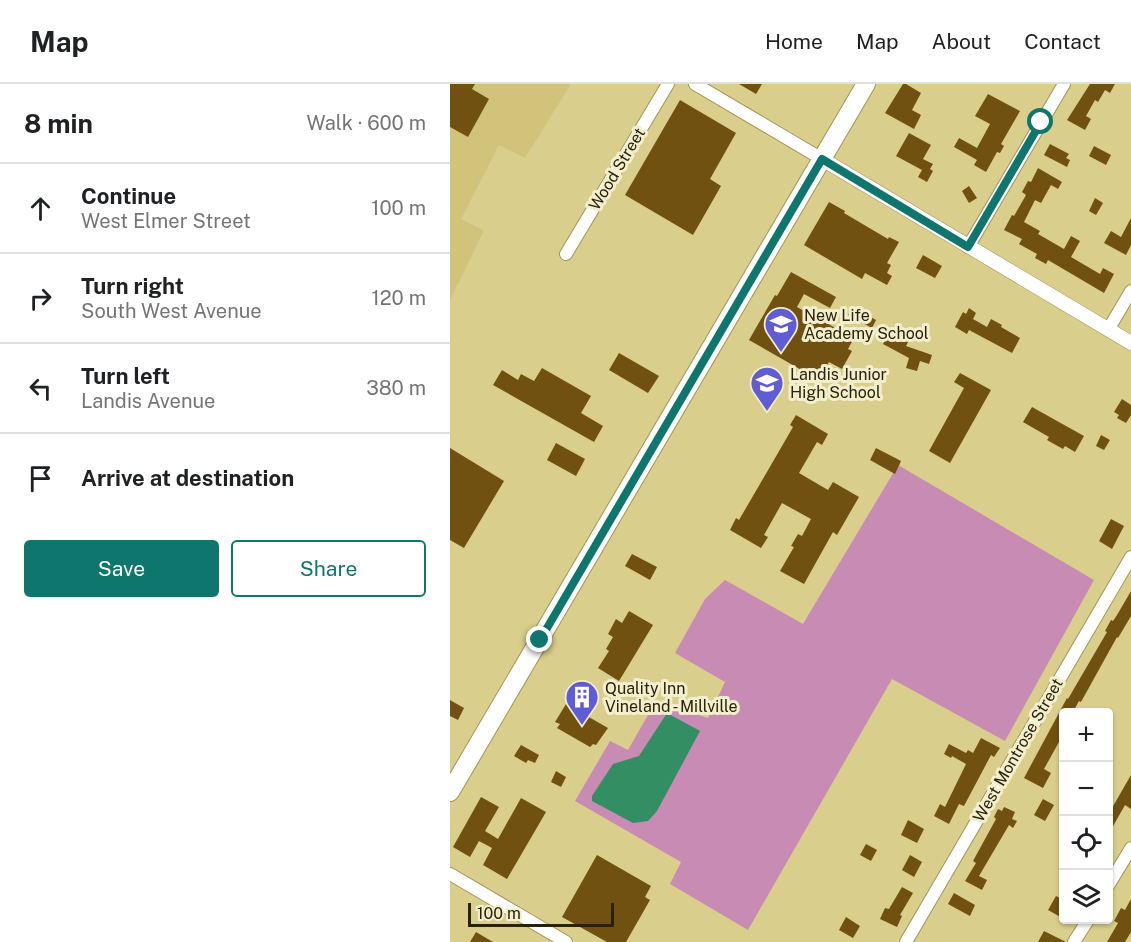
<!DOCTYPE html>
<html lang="en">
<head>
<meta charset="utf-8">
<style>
	body { margin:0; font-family:"Public Sans",sans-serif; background:#f2f2f2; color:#202124 }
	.controls { position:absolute; right:18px; bottom:18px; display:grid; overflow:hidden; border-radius:6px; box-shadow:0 2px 4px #0004 }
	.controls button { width:54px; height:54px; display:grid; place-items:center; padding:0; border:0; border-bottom:2px solid #e0e0e0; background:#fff; color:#202124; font:30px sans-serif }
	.scale { position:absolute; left:18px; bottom:15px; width:146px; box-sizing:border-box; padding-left:6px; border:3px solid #282308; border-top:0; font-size:16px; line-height:21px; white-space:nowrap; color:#282308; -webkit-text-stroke:4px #f3eece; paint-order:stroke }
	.stop { position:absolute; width:18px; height:18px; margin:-14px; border:4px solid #0f766e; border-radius:50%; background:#fff }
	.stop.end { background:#0f766e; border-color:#fff; box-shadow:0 2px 6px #0008 }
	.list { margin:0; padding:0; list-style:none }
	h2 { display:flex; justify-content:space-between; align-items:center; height:78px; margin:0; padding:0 24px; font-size:26px }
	h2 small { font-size:20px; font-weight:400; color:#757577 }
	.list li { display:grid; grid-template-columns:39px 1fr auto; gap:18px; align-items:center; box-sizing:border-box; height:90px; padding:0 24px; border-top:2px solid #e0e0e0 }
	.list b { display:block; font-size:22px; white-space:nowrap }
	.list p { margin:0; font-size:20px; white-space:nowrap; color:#757577 }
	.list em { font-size:20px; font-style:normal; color:#757577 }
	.actions { display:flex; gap:12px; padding:18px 24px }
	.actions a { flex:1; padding:14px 0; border:2px solid #0f766e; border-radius:6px; text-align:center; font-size:21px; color:#0f766e }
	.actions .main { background:#0f766e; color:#fff }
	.icon { flex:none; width:33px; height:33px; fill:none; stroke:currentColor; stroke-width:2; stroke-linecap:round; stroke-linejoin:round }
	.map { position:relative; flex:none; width:681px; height:858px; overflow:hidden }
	header { display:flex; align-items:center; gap:36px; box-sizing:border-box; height:84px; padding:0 30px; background:#fff; border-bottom:2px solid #e0e0e0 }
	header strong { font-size:28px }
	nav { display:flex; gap:33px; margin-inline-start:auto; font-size:21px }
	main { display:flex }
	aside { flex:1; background:#fff }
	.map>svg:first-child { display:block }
</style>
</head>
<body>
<header>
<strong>Map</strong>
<nav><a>Home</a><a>Map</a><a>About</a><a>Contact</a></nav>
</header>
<main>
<aside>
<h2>8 min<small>Walk · 600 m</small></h2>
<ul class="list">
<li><svg class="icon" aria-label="ahead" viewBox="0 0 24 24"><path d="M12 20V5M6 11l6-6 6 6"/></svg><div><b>Continue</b><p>West Elmer Street</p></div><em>100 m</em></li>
<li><svg class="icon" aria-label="right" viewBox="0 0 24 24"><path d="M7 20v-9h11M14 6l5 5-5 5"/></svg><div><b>Turn right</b><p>South West Avenue</p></div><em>120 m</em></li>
<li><svg class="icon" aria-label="left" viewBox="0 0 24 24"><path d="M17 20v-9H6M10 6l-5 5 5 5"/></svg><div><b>Turn left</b><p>Landis Avenue</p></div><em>380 m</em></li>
<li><svg class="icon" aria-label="arrive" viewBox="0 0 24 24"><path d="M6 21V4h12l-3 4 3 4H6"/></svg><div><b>Arrive at destination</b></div></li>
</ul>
<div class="actions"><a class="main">Save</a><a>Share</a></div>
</aside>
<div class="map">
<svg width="681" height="858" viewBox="0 0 681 858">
	<rect width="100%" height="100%" fill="#d9ce8c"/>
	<path fill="#d1c47a" d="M0,0H121L75,74L49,61L11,135L34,147L0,216Z"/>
	<path fill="#c88bb3" d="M448,381L644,496L555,657L442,595L298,846L220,800L231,778L125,717L160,657L178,666L206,617L258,634L275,598L225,569L255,515L275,496L353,540Z"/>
	<path fill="#338e64" d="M217,629L250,647L207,727L198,737L183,739L142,717V712L163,680L189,672Z"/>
	<path fill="#705112" d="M0,0H25L22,5L39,15L18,53L0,43Z
		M289,0H312L306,10Z
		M453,0H456L471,9L462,26L471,31L464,45L435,29Z
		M640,0H665L660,9L655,6L648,18L645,16L636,32L641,35L635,46L617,36Z
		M538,10L570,27L551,60L554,62L550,69L547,68L536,88L524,81L527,76L504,63L509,54L527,64L540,40L525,32Z
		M230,16L286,49L260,95L271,102L243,151L175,111Z
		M459,49L481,61L473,75L483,80L480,85L483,87L477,98L468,93L472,86L446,72Z
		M600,60L619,70L616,74L620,76L617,83L594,71Z
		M644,62L661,71L656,81L639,72Z
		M588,84L612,98L608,105L601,101L591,119L585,116L574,138L590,147L588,150L614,165L621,152L630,157L621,173L650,190L653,184L664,190L654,209L598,176L596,180L585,174L587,170L569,160L572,155L554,146L562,131L564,132L576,111L572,108L578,97L581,98Z
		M519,102L527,114L519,119L512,107Z
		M645,114L653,119L646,131L639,127Z
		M379,118L395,127L394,129L438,155L439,153L449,158L437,179L441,181L437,189L442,192L437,201L415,189L412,195L354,161Z
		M681,134V161L676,171L654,159L661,147L671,153Z
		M473,171L492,182L485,194L466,184Z
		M341,188L386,213L380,224L354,210L347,223L404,254L398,265L402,267L392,285L379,278L369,296L299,256L325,211L327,212Z
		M403,223L426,236L422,244L398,231Z
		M519,224L526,229L523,235L537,243L541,235L552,241L551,243L570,254L562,269L519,246L517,250L505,243L513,228L516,230Z
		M439,248L458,258L456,262L482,271L479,280L470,277L467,287L456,284L459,274L433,260Z
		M169,269L209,292L198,309L159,286Z
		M92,284L141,312L131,329L153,342L144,358L43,301L52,286L68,296L71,290L84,297Z
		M510,289L541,306L500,379L479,367L514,304L504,298Z
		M672,315L681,321V331L676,339L667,334L669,331L664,328Z
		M582,323L634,352L625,368L615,362L613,365L597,356L599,353L573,338Z
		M346,331L378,350L372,361L367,358L349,389L378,406L383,398L409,413L387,451L383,448L354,500L330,487L344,463L341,462L348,450L352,452L361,435L332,419L314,451L318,453L311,464L280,446L286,434L289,436L343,343L340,341Z
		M651,351L660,356L654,366L646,362Z
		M106,359L135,375L126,392L97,376Z
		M0,364L54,397L14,464L0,456Z
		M426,364L451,377L445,390L420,376Z
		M661,435L674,442L662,465L649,457Z
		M182,470L207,483L200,496L175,482Z
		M681,507V532L668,554L667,553L631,618L629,617L623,628H614V649L594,685L601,689L593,704L574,694L617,614L618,615L657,548L655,547L661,536L663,537L667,531Z
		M179,527L203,541L169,597L148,584L159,567L156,565L163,553L158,550L166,535L172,539Z
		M0,616L14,624L8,636L0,632Z
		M116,620L158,644L146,661L143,660L140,663L107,644L110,640L105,638Z
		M531,654L550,664L544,673L541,671L514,722L509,720L499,740L484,732L490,720L495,723L516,680L502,672L501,674L494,670L499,660L516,669L518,666L523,669Z
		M71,661L89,671L85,679L78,676L76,679L64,672Z
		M106,687L116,693L111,703L101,698Z
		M681,691V725L675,721L658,751V722L662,724Z
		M31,713L49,723L35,747L48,755L71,714L96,728L57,795L33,781L42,764L29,757L20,773L3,763Z
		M593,715L604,721L595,737L584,731Z
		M554,723L565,728L562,735L567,737L563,744L559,741L529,792L537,796L532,806L515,797L526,779L523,777L546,735L544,733L548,725L552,727Z
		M458,736L474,745L467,759L451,751Z
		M416,760L427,766L421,777L410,771Z
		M147,771L201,802L195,813L200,816L176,858H157L112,833Z
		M460,771L472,778L464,793L452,786Z
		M452,803L463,809L450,831L452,832L447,843L430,835L435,824L439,825Z
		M504,809L525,821L520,832L498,820Z
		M606,812L614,816V835L598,826Z
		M681,815V848L675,858H657L668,839L664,837L671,824L675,826Z
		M396,833L410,842L403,854L389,846Z
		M594,847L616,858H588Z
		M26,848L43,858H20Z"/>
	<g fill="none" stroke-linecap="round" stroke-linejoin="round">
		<defs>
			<path id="minor" d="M245,0L372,75
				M518,163L614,0
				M116,170L218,0
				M658,246L681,207
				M0,790L116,858
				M658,802L681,764
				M456,858L681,473
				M624,858L638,836"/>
			<path id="tertiary" d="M372,75L681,259"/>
			<path id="primary" d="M0,708L416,0"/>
		</defs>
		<use href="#minor" stroke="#a19656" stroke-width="14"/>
		<use href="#tertiary" stroke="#a19656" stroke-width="15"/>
		<use href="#primary" stroke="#a19656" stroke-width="20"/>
		<use href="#minor" stroke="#fff" stroke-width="12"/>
		<use href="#tertiary" stroke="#fff" stroke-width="14"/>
		<use href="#primary" stroke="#fff" stroke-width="18"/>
	</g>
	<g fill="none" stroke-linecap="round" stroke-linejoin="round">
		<path stroke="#0f766e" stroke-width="8" d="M90,556L372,75L518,163L591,38"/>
	</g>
	<defs>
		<symbol id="school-pin" viewBox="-11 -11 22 30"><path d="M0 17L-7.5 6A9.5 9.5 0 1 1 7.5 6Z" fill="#5f5cd4" stroke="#f3eece"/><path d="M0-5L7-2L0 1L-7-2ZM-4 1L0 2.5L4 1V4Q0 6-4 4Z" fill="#fff"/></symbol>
		<symbol id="building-pin" viewBox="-11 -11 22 30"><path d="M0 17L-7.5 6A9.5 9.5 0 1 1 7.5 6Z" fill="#5f5cd4" stroke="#f3eece"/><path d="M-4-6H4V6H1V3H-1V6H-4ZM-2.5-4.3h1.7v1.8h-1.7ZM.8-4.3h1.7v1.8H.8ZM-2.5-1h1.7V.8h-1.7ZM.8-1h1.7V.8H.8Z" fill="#fff"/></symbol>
	</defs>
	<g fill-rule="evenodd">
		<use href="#school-pin" x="312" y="221" width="38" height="52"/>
		<use href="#school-pin" x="298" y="280" width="38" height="52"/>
		<use href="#building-pin" x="113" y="594" width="38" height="52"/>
	</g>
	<g text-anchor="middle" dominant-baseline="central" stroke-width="6" stroke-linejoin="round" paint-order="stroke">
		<g font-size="16" fill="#282308" stroke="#f3eece">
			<text transform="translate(167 85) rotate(-59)">Wood Street</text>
			<text transform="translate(568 666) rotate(-60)">West Montrose Street</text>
		</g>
		<g font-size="16" fill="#282308" stroke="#f3eece" text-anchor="start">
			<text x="354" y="231">New Life<tspan x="354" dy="18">Academy School</tspan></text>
			<text x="340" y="290">Landis Junior<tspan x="340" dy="18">High School</tspan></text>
			<text x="155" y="604">Quality Inn<tspan x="155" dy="18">Vineland - Millville</tspan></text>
		</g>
	</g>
</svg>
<div class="controls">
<button>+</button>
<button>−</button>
<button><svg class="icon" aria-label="locate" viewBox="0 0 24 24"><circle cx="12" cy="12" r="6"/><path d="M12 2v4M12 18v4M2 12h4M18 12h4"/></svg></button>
<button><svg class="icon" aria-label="layers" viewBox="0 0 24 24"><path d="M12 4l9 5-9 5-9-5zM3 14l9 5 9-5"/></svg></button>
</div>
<div class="scale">100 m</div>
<div class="stop" style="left:591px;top:38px"></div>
<div class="stop end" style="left:90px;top:556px"></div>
</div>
</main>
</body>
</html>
